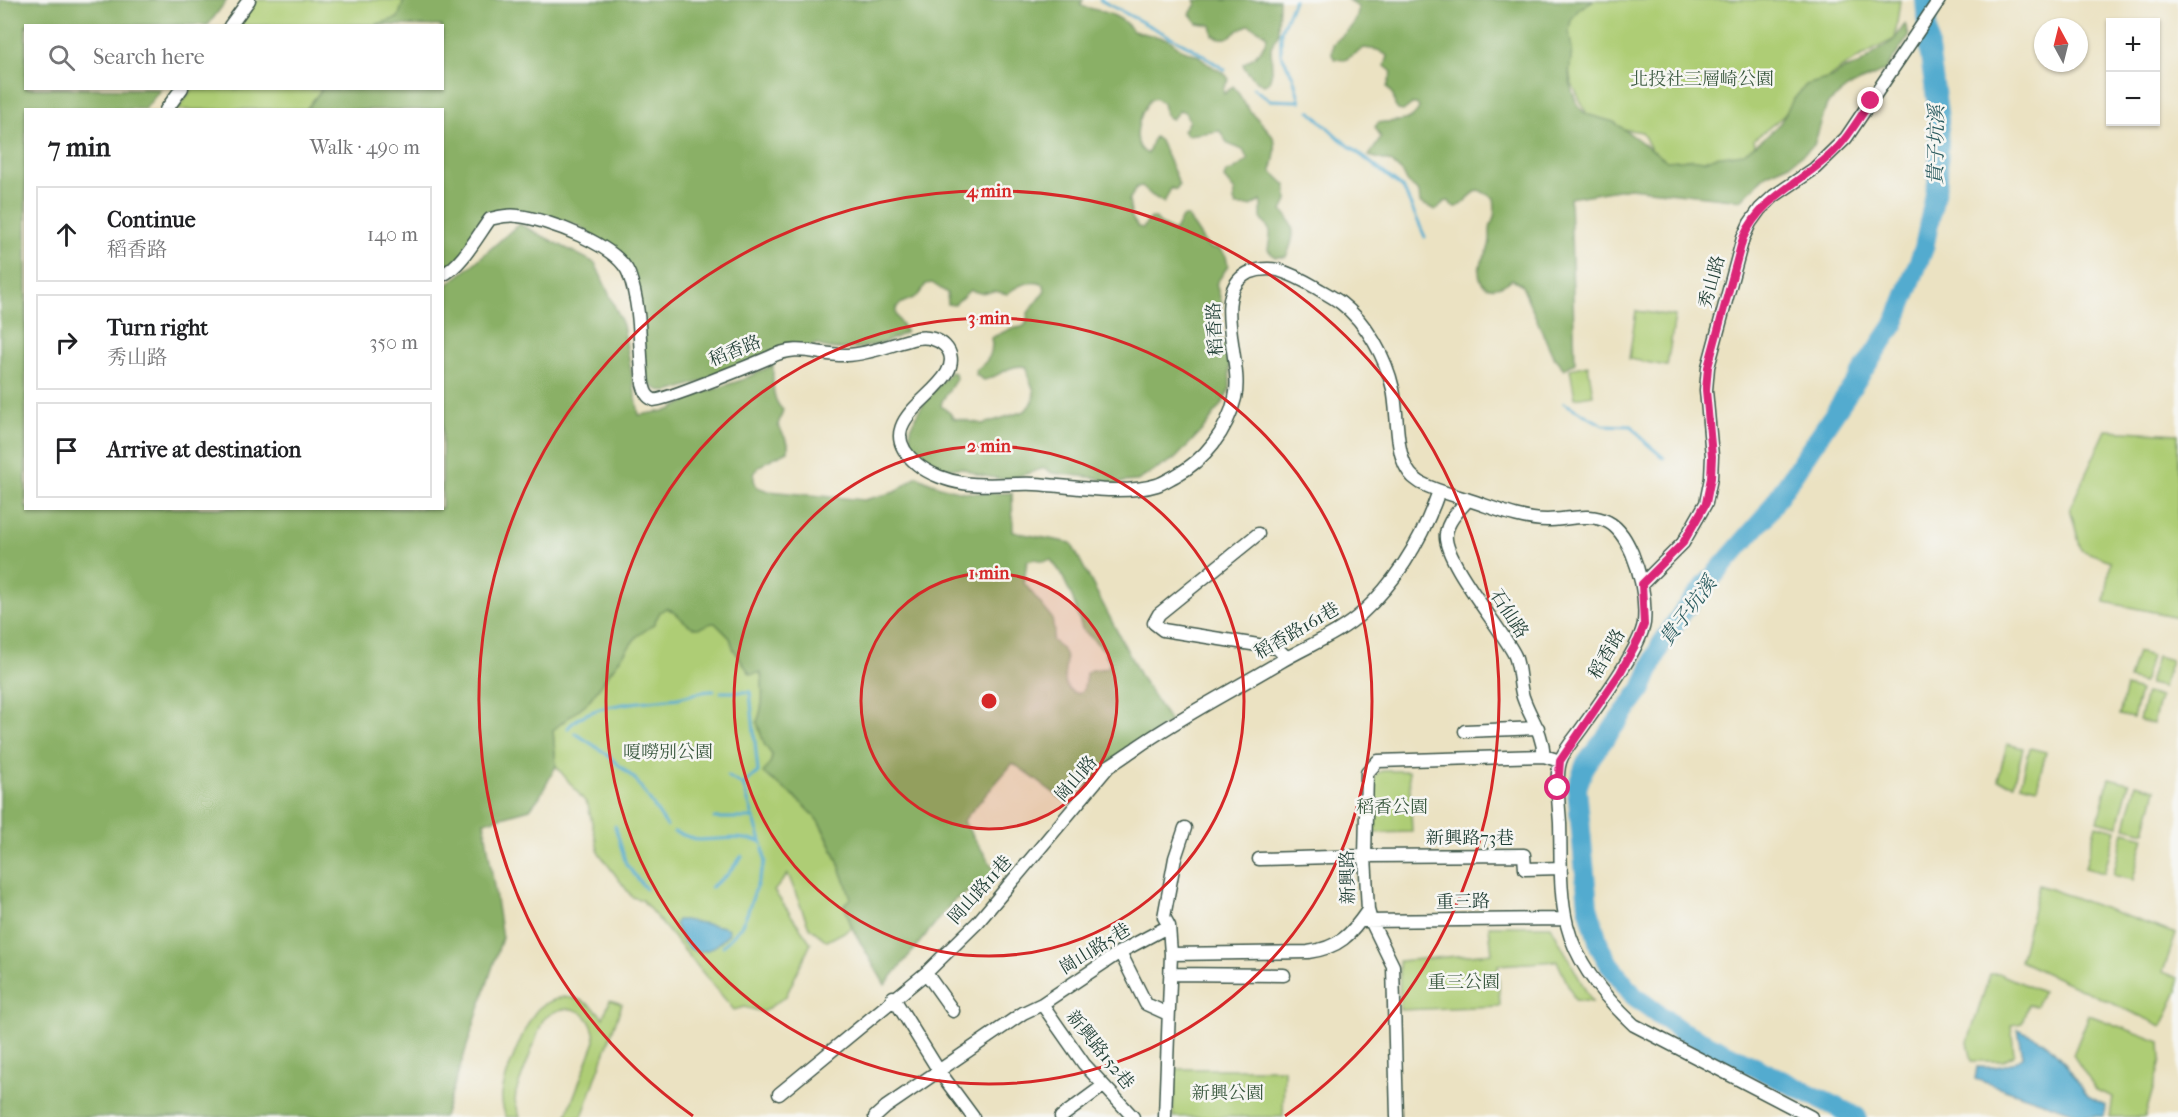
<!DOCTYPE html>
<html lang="en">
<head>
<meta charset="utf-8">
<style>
	body { margin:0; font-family:"IM FELL French Canon","Noto Serif TC",serif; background:#f6f6f6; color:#202124 }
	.controls { position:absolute; right:18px; top:18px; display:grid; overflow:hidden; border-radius:0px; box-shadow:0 2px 4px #0004 }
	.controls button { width:54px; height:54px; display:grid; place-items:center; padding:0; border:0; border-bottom:2px solid #e0e0e0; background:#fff; color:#202124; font:30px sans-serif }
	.compass { position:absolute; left:2034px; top:18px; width:54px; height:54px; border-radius:50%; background:#fff; box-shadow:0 2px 4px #0004; rotate:353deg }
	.stop { position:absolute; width:18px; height:18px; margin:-14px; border:4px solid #db2777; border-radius:50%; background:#fff }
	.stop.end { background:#db2777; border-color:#fff; box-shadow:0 2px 6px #0008 }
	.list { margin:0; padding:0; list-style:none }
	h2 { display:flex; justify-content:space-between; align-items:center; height:78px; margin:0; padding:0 24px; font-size:26px }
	h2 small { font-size:20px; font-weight:400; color:#757577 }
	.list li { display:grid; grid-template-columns:39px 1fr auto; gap:18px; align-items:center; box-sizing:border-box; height:96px; margin:0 12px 12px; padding:0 12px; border:2px solid #e0e0e0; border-radius:0px }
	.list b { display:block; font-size:22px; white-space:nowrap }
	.list p { margin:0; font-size:20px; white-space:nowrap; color:#757577 }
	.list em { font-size:20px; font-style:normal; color:#757577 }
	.icon { flex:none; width:33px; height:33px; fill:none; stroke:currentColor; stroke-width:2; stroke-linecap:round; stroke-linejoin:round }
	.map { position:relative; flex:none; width:2178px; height:1117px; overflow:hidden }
	.search { position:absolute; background:#fff; box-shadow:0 2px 4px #0004; left:24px; top:24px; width:420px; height:66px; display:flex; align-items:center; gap:15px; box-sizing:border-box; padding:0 21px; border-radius:0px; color:#757577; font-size:22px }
	.panel { position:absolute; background:#fff; box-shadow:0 2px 4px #0004; left:24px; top:108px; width:420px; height:402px; border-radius:0px }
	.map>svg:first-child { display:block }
</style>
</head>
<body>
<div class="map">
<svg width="2178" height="1117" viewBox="0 0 2178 1117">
	<rect width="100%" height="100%" fill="#f6f6f2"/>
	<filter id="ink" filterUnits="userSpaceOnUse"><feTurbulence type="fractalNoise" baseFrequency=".0167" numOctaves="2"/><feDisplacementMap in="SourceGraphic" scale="12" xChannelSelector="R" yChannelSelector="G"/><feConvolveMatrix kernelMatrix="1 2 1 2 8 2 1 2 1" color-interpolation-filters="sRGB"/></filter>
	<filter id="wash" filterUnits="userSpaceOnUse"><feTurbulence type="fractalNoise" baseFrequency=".008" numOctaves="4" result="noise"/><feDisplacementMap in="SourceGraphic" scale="24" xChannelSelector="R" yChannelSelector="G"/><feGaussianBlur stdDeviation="1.35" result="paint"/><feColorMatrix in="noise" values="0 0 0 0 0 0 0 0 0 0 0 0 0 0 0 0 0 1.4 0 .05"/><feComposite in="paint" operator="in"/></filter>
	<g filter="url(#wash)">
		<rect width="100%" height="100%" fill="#ebe2c2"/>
		<path fill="#aecd74" stroke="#668554" stroke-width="1.5" d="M257,0H404L399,18L375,25L238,26Z
			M1569,0H1900L1895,39C1872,50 1846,64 1826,80C1802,99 1779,121 1754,139L1758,162L1720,178L1687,159L1659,165L1642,132L1622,129L1590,120L1571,82L1565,35Z
			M192,89H322L306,109L177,110Z
			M1636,311L1675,316L1667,366L1629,359Z
			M1588,365L1593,395L1575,398L1570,369Z
			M2106,430L2178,434V617L2105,602L2111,561L2081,550L2070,508Z
			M666,608L674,611L697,628L710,622L715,623L730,638L734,650L761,673C763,690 764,706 757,722L764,743L772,755L771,761L819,822L835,855L852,898L844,904L852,928L827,941L809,927L788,874L774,891L811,943L786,996L763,1012L744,1007L734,1010L642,900L632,897L599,853L588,805L556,766L553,730L588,702L637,636L653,625L660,612Z
			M2137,652L2151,656L2143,683L2129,679Z
			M2157,656L2171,660L2163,687L2149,684Z
			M2126,687L2140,691L2133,718L2119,715Z
			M2146,693L2160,697L2153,724L2139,720Z
			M2007,744L2023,748L2014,784L1998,780Z
			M2030,748L2046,752L2037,788L2021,784Z
			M1382,771H1409L1412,832L1374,833L1373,782L1377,773Z
			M2109,778L2129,783L2118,826L2098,821Z
			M2136,784L2156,789L2145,832L2125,827Z
			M2096,825L2116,830L2104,873L2085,868Z
			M2124,832L2144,837L2133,880L2113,875Z
			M2039,885L2176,934L2163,972L2178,978V991L2162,1026L2020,961Z
			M1489,926H1551L1592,1002L1575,1000L1557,961L1498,965L1500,1006L1400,1010L1399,961L1492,953Z
			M1990,974H2000L2042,992L2036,1006L2028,1005L2022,1023L2011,1025L2014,1054L2003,1061H1972L1968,1042Z
			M563,997C580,998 592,1003 603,1018L610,1000L622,1004L582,1117H566L595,1041C594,1010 566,998 543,1020L516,1092L515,1101L520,1117H506C503,1109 501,1102 502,1094C504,1077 526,1021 538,1009C545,1002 554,1000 563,997Z
			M2089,1015L2160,1042L2161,1061L2145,1117H2110L2113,1097L2096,1090L2073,1055Z
			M1174,1069H1284L1283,1117H1173Z"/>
		<path fill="#8ab066" stroke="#54764d" stroke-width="1.5" fill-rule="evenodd" d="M0,0H227L208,25L26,26V88L161,89L145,109L26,110V508H442L443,288L470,267L519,224L595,263L623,325L639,415L670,410L702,393L742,380L773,365C773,380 771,400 783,410L778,425L788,443V451C773,459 744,467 757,487L768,491L864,500L895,492L917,476C950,494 975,494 1012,493L1013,532L1071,543L1142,679L1170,721L1065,801L1013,763L963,821L998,875L954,900L885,985L852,928L844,904L851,898C842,873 831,836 814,816C800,799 780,786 763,773L771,761L772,755L764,744L757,722C764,706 763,690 761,673L750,674L734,650L730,638L715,623C707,622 703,629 696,628C684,626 678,611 666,608L660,612L653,625L637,636L588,702L553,730L556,766L540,796L530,809L484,822L502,938L444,1117H0ZM1035,559L1043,561L1051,560L1061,573L1073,599L1082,629L1104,650L1110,663L1107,668L1092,670L1086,673L1084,688L1079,694C1055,688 1069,669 1065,654C1063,648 1056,644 1052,640L1054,632L1052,618L1024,583L1027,561Z
			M404,0H1083L1080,5L1085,7C1104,12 1120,14 1133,31L1168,39L1181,49L1199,56L1206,63L1225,74L1229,79L1223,89L1224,94L1233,86C1240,94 1244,105 1252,113C1274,137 1281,137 1271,171L1286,185L1287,201L1282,211C1298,226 1294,239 1286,257H1275L1268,250C1271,227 1273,236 1261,218V201L1251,206H1236L1234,201L1235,191L1224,178L1226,172L1232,171L1248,160L1243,150L1228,144L1220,131L1187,135L1183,131L1189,121L1185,112L1180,110L1172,119C1164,117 1165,111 1163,103L1155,98L1150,100C1140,113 1128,145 1148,154L1152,141L1155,137L1160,141L1176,176L1179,186L1176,190L1171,188L1164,203L1151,195L1142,186L1137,187L1129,200L1132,218L1138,227L1143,228L1150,218H1156L1159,223L1174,232L1182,217H1188L1207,246L1212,249L1218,248L1226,256L1228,266L1216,284L1222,304L1213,328L1229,351L1230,388L1225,399L1206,426L1176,458L1137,481L1123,482L1114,486L1097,478L1052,473L1045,468L1006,480L979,475L962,468H941L931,464L910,442C907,416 935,391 950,372L955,373L956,379L942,401L941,406L950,413L953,418L983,424L1025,411L1033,401L1034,391L1029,378L1027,367C1010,363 999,377 984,380L976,375V370C989,361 994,353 991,338L1010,329L1022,327L1026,324L1028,313L1045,290L1044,285C1031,279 1018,285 1007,294L995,291L980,293L970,290L954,305L948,304L947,293L932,283L926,284C923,288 921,293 917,296C911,301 893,302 896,314C898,321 904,326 906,332C881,347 842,355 815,344L810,348L668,392C655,390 650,387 645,375L635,284L608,246L577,225L571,223H559L515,214L508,209L502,210L443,282L442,110H306L322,89L442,88V26L375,25L398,18Z
			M1194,0H1279L1278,34L1271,47L1272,71L1269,83L1264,85C1257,82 1245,71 1243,64C1254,58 1264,50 1267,37L1264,33L1249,25C1233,29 1231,45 1213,35L1211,25L1197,23L1190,14L1196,4Z
			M1348,0H1594L1579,9L1571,20L1569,31L1572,50L1569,74L1572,91L1578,106L1586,114L1614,122L1667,161L1690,159L1704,161L1714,157L1744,153L1767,136L1780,123L1793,100L1806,85L1833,77L1845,69L1858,65L1894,40L1905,24L1909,36L1886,70L1847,88L1827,104L1814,145L1790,164L1767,174L1741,200L1630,188L1570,198L1575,363L1564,369L1553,356L1521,284L1512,279C1500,290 1479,293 1479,270C1480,262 1486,256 1488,249C1491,242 1490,237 1490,230C1490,225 1493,221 1494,217C1495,210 1495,204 1494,198L1479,190C1471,193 1465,203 1457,207L1452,206L1449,201L1444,202L1436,210L1420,203L1419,192L1408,183L1403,173L1391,162L1369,156L1381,138L1375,127L1378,123C1392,119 1410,126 1419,108L1417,104H1412L1403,111L1398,110L1395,106L1393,95L1387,87L1392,72L1385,66L1388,56L1378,50L1364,48L1345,60L1335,59L1332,55L1333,44C1344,33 1359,25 1358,7Z"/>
		<path fill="#52abcf" stroke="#387482" stroke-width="1.5" d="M677,920H684L724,927L728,929L729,933C720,944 704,958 689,948C683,944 679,933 676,926L675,924Z
			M2018,1029L2044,1041L2066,1064L2088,1096L2105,1105L2104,1116H2084L1975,1079L1977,1067C1995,1068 2008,1067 2023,1056Z"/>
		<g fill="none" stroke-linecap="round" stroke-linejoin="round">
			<path stroke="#52abcf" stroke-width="3" d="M1100,0L1192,48L1225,70
				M1294,0L1281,31V54L1293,76L1300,102
				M1253,88L1270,100L1298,101
				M1310,111L1339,138L1403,188L1425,237
				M1564,403L1603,425L1632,426L1645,442L1664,458
				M721,692H750L758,772L743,785L762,844
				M568,728C588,702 647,702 678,698C690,696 701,690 714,691
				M575,733L604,752L636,780L667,826
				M727,776L743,785
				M714,818H754
				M615,826L626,864L646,889
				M674,832L698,840L737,838L760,841
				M711,887L727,875L742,856
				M1583,906L1588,904
				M723,946L741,926L747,914L765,861L763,848"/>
			<path stroke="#52abcf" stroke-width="20" d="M1857,1117L1681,1031L1634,996L1611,967L1600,948L1588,906L1577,788L1585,765L1642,689L1660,646L1684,610L1764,518L1895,323L1924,248L1938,179L1939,119L1929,49L1925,0"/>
		</g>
	</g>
	<g filter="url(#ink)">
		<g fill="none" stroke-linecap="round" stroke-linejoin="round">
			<defs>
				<path id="minor" d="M230,26L249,0
					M166,110L182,88
					M442,275C461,267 478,235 490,219C499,217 508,214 518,216C546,219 618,245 629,274C642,309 639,347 643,384C645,391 646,397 654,400C661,402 754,364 768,358C800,342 816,356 847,355C871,354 894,343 917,338C938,334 960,351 947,373C931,401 871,426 917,464C929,474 948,481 963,483C987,487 1011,483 1035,484C1071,486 1122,496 1157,485C1163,483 1169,479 1175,476C1205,460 1227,431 1235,398C1244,363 1209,293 1248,273C1258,269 1268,268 1278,270C1291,274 1303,280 1315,287C1323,292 1333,297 1341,303C1367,323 1386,358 1393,389C1398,412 1395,449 1407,469C1411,476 1414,478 1421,483C1436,491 1453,495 1469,500C1494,508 1521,520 1547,520C1567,520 1590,512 1608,522C1620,528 1627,542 1632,553C1641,575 1646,600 1644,623C1640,649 1598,705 1582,728C1575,738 1563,751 1560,762C1555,778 1559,806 1560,823C1561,856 1559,893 1567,925C1577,965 1605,998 1634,1025L1811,1117
					M1468,500C1459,510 1448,520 1446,534C1442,559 1503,630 1515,656C1520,669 1519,684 1523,697C1531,720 1542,730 1544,756
					M1258,534L1159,614L1154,623L1163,630L1277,648L1287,658
					M1642,584L1683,543L1706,503L1711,478L1712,456L1706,390L1708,367L1743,238L1750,223L1760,209L1774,196L1814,169L1846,138L1939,0
					M1465,731L1538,728
					M1259,859L1365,856L1524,855L1525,869L1561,868
					M1368,910L1371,921L1393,966L1397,1117
					M1365,921L1565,919
					M1120,952L1146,1004L1168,1014
					M1171,954L1308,952C1339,948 1351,935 1368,910L1365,856L1367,773L1378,761L1544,756L1560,761
					M926,973L953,1011
					M1170,974L1284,975
					M893,997L939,1071L973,1117
					M1042,1004L1084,1064L1133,1117
					M779,1094L926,973L978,922L1109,766C1119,760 1127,754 1136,748C1180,717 1233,690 1280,662C1307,646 1339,634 1362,613C1399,579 1423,537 1439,491
					M875,1117L886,1107L1023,1013L1042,1004L1120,952L1169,926
					M1061,1117L1103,1086
					M1165,1117L1171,954L1169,926L1164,917L1175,858L1185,828"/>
			</defs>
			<use href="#minor" stroke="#3e5649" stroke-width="15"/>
			<use href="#minor" stroke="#fff" stroke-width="12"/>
		</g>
	</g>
	<g fill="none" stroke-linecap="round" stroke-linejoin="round" filter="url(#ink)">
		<path stroke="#db2777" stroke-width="8" d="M1558,788L1560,761L1620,673L1638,640L1644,625L1642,584L1683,543L1706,503L1711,478L1712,456L1706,390L1708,367L1743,238C1762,197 1797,185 1829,156C1846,141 1858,120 1871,101"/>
	</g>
	<circle cx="989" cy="701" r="128" fill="#d62828" fill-opacity=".12"/>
	<g fill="none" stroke="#d62828" stroke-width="3">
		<circle cx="989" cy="701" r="128"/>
		<circle cx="989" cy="701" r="255"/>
		<circle cx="989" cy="701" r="383"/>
		<path d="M693 1116A510 510 0 1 1 1285 1116"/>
	</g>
	<g text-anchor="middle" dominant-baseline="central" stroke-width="5" stroke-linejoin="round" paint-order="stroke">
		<g font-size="18" fill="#3c5a41" stroke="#f6f6f2">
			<text x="1702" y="79">北投社三層崎公園</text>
			<text x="668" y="752">嗄嘮別公園</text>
			<text x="1392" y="807">稻香公園</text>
			<text x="1464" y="982">重三公園</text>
			<text x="1228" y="1093">新興公園</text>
		</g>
		<g font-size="18" fill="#1f3d34" stroke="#f6f6f2">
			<text transform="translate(1712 282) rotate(-75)">秀山路</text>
			<text transform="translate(1215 329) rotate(-93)">稻香路</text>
			<text transform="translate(735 351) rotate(-22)">稻香路</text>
			<text transform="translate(1509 614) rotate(57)">石仙路</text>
			<text transform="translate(1297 631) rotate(-30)">稻香路161巷</text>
			<text transform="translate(1607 654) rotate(-60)">稻香路</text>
			<text transform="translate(1076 779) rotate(-49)">崗山路</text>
			<text x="1470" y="838">新興路73巷</text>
			<text transform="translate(1348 877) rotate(-91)">新興路</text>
			<text transform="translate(980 890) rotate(-48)">岡山路11巷</text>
			<text transform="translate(1463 902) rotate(-1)">重三路</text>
			<text transform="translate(1095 949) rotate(-32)">崗山路5巷</text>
			<text transform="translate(1100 1050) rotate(51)">新興路152巷</text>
		</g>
		<g font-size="20" font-style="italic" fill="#2e5e62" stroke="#f6f6f2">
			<text transform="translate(1936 145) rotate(-89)">貴子坑溪</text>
			<text transform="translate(1688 611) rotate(-53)">貴子坑溪</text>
		</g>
	</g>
	<circle cx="989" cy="701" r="9" fill="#d62828" stroke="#f6f6f2" stroke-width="3"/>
	<g font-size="18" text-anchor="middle" font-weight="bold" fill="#d62828" stroke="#f6f6f2" stroke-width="5" stroke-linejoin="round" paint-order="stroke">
		<text x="989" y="197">4 min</text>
		<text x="989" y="324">3 min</text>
		<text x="989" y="452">2 min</text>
		<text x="989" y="579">1 min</text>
	</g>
</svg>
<div class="controls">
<button>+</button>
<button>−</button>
</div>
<svg class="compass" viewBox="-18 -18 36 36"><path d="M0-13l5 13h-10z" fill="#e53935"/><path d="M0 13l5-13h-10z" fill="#757577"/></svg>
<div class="stop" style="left:1558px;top:788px"></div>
<div class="stop end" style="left:1871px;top:101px"></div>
<div class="search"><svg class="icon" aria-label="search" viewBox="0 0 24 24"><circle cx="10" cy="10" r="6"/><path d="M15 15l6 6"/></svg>Search here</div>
<section class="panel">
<h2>7 min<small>Walk · 490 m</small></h2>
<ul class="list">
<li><svg class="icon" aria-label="ahead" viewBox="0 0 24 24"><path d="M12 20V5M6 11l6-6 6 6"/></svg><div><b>Continue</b><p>稻香路</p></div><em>140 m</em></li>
<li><svg class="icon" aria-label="right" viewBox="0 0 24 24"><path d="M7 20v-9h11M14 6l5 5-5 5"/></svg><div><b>Turn right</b><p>秀山路</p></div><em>350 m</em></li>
<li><svg class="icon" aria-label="arrive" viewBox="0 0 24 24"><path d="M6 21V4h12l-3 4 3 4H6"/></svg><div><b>Arrive at destination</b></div></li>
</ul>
</section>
</div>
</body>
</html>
